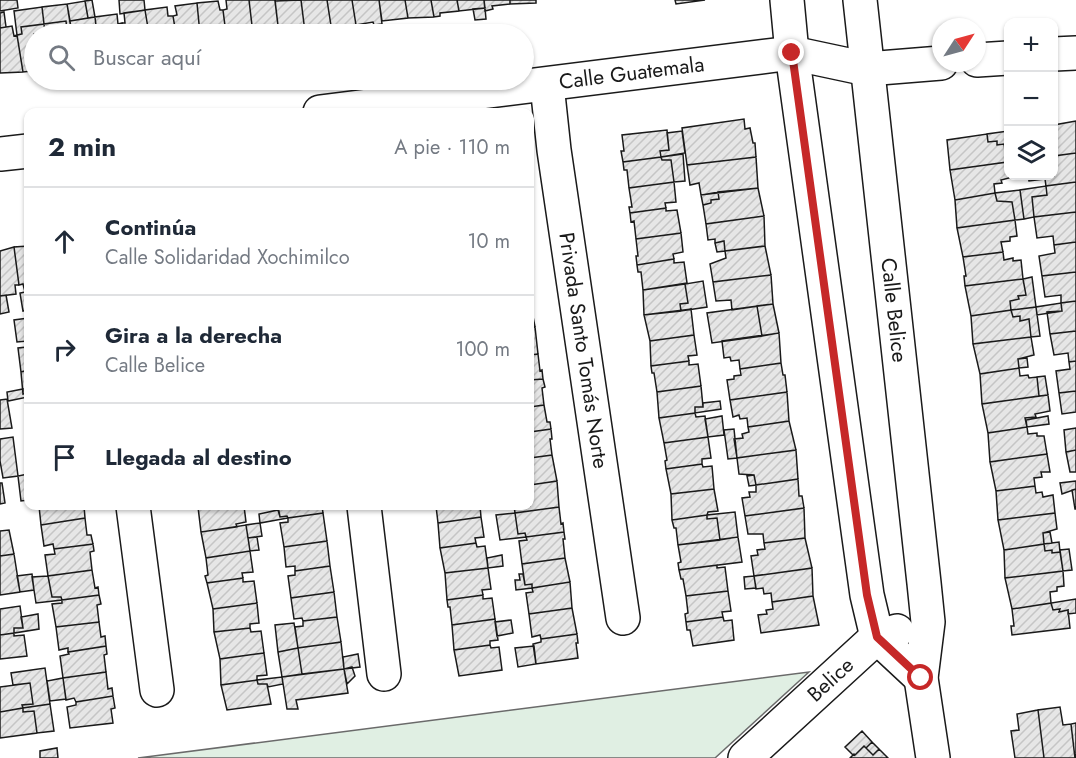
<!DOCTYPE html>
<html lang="es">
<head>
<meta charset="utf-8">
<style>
	body { margin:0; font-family:Jost,sans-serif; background:#f6f6f7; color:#1f2937 }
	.controls { position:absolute; right:18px; top:18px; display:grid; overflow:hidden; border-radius:12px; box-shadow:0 2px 4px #0004 }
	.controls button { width:54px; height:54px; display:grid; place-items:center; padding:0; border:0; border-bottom:2px solid #e0e1e3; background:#fff; color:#1f2937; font:30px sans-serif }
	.compass { position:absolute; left:932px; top:18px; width:54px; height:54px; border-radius:50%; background:#fff; box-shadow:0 2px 4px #0004; rotate:54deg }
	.stop { position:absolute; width:18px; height:18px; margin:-14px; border:4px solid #c62828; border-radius:50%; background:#fff }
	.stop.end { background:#c62828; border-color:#fff; box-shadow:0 2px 6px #0008 }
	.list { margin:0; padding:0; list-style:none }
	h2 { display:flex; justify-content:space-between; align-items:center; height:78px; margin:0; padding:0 24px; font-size:26px }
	h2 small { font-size:20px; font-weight:400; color:#747a83 }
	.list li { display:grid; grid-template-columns:39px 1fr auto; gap:18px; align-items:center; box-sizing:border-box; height:108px; padding:0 24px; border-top:2px solid #e0e1e3 }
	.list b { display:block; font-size:22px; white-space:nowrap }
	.list p { margin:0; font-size:20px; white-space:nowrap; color:#747a83 }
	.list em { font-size:20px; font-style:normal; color:#747a83 }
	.icon { flex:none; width:33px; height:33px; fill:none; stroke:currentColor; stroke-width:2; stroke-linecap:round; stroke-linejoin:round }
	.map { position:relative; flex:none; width:1076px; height:758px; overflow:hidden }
	.search { position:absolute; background:#fff; box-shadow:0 2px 4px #0004; left:24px; top:24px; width:510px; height:66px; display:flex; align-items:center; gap:15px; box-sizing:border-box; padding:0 21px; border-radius:33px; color:#747a83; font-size:22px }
	.panel { position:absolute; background:#fff; box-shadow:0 2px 4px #0004; left:24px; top:108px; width:510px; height:402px; border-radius:12px }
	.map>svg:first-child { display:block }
</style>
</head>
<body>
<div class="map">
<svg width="1076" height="758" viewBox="0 0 1076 758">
	<defs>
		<pattern id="building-hatch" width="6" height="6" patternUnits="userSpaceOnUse" patternTransform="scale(1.5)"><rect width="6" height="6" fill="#e6e6e6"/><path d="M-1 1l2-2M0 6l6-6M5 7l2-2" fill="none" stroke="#c5c5c5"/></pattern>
	</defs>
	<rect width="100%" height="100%" fill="#fff"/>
	<path fill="#e0efe3" stroke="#6a6a6a" stroke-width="1.5" d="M809,672L715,758H138Z"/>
	<path fill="url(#building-hatch)" stroke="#1a1a1a" stroke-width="1.5" d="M0,0H17L18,8L0,11Z
		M92,0L95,17L88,18L85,1Z
		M119,0H144L145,10L120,14Z
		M226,0H249L253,34H226L223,10L227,9Z
		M249,0H275L279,34H253Z
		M301,0L305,32L279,34L275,1Z
		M301,0H327L332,32L323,33V29L305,32Z
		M327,0H352L356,25L339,27V31L332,32Z
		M352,0H379L382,24L374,25L373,22L356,25Z
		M379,0H405L408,18L382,21Z
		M405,0H431L434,17L408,18Z
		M431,0H457L459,11L440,13V16L434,17Z
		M457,0H484L485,8L459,11Z
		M484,0H510V4L492,6L493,9L485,11Z
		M510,0H536V3L510,4Z
		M675,0H705L676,4Z
		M85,1L88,18L70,21L67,4Z
		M218,1L220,10H223L226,34H200L197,3Z
		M197,3L200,34H176L173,16L177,15L175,6Z
		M67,4L71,29L67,30L66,21L44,24L42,7Z
		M42,7L44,24L21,27L22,34L17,35L14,11Z
		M167,7L168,16H173L176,34H149L145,10Z
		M485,8L486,19L475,20L473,9Z
		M145,10L149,34H123L122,23H125L124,13Z
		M4,12L6,27L0,28V13Z
		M117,14L118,24L122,23L123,34H97L95,17Z
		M95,17L97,34H72L70,21Z
		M66,21L67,30L71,29L72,34H45L44,24Z
		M44,24L45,34H34V69L32,71L23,72L17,35L22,34L21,27Z
		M12,26L14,36L17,35L23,72L0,73V28Z
		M744,119L745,129L750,128L753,143H755L756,157L687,165L682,128Z
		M1076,121V153L1054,156V125Z
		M667,130L669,150L660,151L661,157L623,162L621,151H624L622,135Z
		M682,131L685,153L661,157L660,151L669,150L667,133Z
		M1008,131V162H1007L1004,144L997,145V141L988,142L987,134Z
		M987,134L988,142L997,141V145L1004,144L1007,162L950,170L947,140Z
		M1076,153V182L1046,186L1045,179L1029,181L1028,176H1054V156Z
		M683,154L685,181L674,182L671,160H662L661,157Z
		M661,157L662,160H671L674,182L629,188L627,170H624L623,162Z
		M756,157L758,188L701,195L699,183L690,185L687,165Z
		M1007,162L1009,178L1001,180L1002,183L994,184L995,193L955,200L950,170Z
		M674,182L676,202L665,203L666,208L630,213L629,207H632L629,188Z
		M1076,182V212L1034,217L1032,197L1047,195L1046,186Z
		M1046,186L1047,195L1032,197L1034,217L1024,219L1020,190Z
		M758,188L764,216L706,224L703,205L711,203V200L719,199L718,192Z
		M1020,190L1024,219L1015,220L1012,202L997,201L995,193Z
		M718,192L719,199L711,200V203L703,205L701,195Z
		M995,193L997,201L1012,202L1015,220L957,228L955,200Z
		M666,208V211L677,210L681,233L636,239L634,221L631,222L630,213Z
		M1076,212V242L1054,245L1053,236L1037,238L1034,217Z
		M764,216L765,246L725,251L724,241L715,243V239L708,240L706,224Z
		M1015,220L1017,236L1010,237V241L1001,242L1003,252L963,257L957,228Z
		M681,233L683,252L673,254L674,259L637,265L636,256H638L636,239Z
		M724,241L725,251L717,252L715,243Z
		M1076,242V272L1042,276L1039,256L1055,253L1054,245Z
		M28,246V292H25L23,284L19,285L14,247Z
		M765,246L771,275L713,282L710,264L726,258L725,251Z
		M14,247L19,285H15L16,294L0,296V251Z
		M1003,252L1004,260L1013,258V261L1021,260L1023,279L965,286L964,276H966L963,257Z
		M674,259V263L684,262L687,283L643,290L641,272H638L637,265Z
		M1076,272V301L1061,303V295L1045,297L1042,276Z
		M771,275L773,304L732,310L731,300L716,301L713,282Z
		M1032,277L1036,307L1011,310L1010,301L1019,299L1018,296L1026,295L1023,279Z
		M1023,279L1026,295L1018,296L1019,299L1010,301L1011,310L971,316L965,286Z
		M703,281L707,307L681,311L680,304L688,303L685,284Z
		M685,284L688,303L680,304L681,311L644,315L643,290Z
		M25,292H28V310L23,311L20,293Z
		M6,295L9,312L0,314V296Z
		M530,301L535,327L530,328Z
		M1076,301V331L1050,334L1047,312L1062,311L1061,303Z
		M1061,303L1062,311L1037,315L1036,307Z
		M773,304L779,333L762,336L757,306Z
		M757,306L762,336L712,343L707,313Z
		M1036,307L1040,336L1031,337L1029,319L1020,321V316L1013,317L1011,310Z
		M691,309L694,335L650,341L644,315Z
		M1011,310L1013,317L1020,316V321L1029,319L1031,337L973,344L971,316Z
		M28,318V344H27V341L17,342L14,320Z
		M535,327L538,354L530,355V328Z
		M1076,331V361L1069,362L1068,353L1054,355L1050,334Z
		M779,333L781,363L740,369L739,360L731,361L730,357L724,358L722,341Z
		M694,335L697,355L688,356L689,361L651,366L650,341Z
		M1031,337L1034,355L1018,359L1019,368L980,374L973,344Z
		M27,344H28V370L21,372L18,348L27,347Z
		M538,354L540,371L542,370L543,379L530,380V355Z
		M1027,358L1028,367L1019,368L1018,359Z
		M689,361V365L698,364L701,386L657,392L654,373H652L651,366Z
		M1076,361V391L1059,393L1056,371L1070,369L1069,362Z
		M781,363L783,375H785L787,392L730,400L727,380L734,379V376L741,375L740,369Z
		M1019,368L1020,376L1028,375L1029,378L1037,377L1039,396L982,404L980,374Z
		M28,370V393L23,394L21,372Z
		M1045,376L1048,395L1039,396L1037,377Z
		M543,379L545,387L542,388L544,405L530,407V380Z
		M701,386L703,407H695V413L659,418L657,392Z
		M23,389V394L28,393V397L8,401L7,392Z
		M1076,391V412L1062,414L1059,393Z
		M787,392L789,421L748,427L747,418L740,419L739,415L733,417L730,400Z
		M1048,395L1050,411L1035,414L1036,417L1025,418L1027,427L988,433L982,404Z
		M7,399L12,428L0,429V400Z
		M720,401L721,409L695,413V407H703V403Z
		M544,405L547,422H550L551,429L530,432V407Z
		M695,413L696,417L705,416L708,437L664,443L659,418Z
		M722,416L724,435L708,437L705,419Z
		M1048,416L1049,424L1027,427L1026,420Z
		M789,421L796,450L737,458L734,439L743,438L742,434L749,432L748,427Z
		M1027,427L1028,434L1037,433V436H1044L1047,454L990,462L988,433Z
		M1076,428V450L1066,452L1064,430Z
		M551,429L552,439H550L552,455L530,458V432Z
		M734,429L737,458L728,459L724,430Z
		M13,437L18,476L3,478L0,461V439Z
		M708,437L711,458L702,459V464L666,469L665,461L667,460L664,443Z
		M796,450L798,479L756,485L754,475L739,474L737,458Z
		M1076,450V472H1070L1066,452Z
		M1047,454L1050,472H1041L1042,477L1034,478L1035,486L996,491L990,462Z
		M552,455L557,481L530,485V458Z
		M702,464L703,467L712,466L714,489L671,494L666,469Z
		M28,474V500L21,501L18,476Z
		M754,475L756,485L749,486L747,476Z
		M798,479L799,496H802L804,508L745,516L742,498L750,497L749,492H756V485Z
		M557,481L559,507L515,513L514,506H530V485Z
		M1076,481V489L1062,494L1060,483Z
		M0,483H2L5,503L0,504Z
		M1035,486L1036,493L1042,492L1043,497L1053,495L1055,513L998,520L996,491Z
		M714,489L718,511L708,512L707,515L672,520L671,494Z
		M1076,489V509H1075L1072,490Z
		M39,506H84L85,518L41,525Z
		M207,506H244L246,522L236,524L237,527L201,532L198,507Z
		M278,506H322L323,513L288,518L287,516L280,517Z
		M436,506H480L481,517L438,523Z
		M559,507L561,524L563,523L564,532L526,537L525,533L518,534L515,513Z
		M804,508L805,538L764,543L763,534H748L745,516Z
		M278,510L280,517L287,516L288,518L260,523L259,514Z
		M735,512L738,537L720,540L717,518L707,519V515Z
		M323,513L327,541L284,547L280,523L288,522V518Z
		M515,513L518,534L525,533L526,537L500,540L496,515Z
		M1055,513L1057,529L1043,533L1044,544L1004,550L998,520Z
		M707,515V519L717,518L720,540L678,545L676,528H674L672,520Z
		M481,517L484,537L475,538L476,543L440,548L438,523Z
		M85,518L87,535H91L93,544L54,549L53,544L44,546L41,525Z
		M260,523L262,536L248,538L246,525Z
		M246,525L250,551L206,558L201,532Z
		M9,530L14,554L0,556V531Z
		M564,532L565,539H563L565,558L522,564L519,541L527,540L526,537Z
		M1050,532L1052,543L1044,544L1043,533Z
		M257,537L259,550L250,551L248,538Z
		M738,537L742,562L679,570L678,563L681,562L678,545Z
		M805,538L812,568L754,576L751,556L758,555L757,550L765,549L764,543Z
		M327,541L330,566L295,571V566L286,567L284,547Z
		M1059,542L1060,552L1052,553V550L1045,551L1044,544Z
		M476,543L477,547L485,546L488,568L445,573L440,548Z
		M93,544L94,551L90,552L92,570L48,576L45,555L55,554L54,549Z
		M1044,544L1045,551L1052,550V553L1060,552L1063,571L1005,578L1004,550Z
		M1069,549L1072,570L1063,571L1060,550Z
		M250,551L253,572L242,573L243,578L207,583L205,576L208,575L206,558Z
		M14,554L20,592L0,595V556Z
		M502,555L503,566L488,568L487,558Z
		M565,558L570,582L532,588V584L525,585L522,564Z
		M717,565V568L725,567L728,591L686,596L683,579H681L679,570Z
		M330,566L334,592L291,598L288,576L295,575V571Z
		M488,568L491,589L482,590L483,595L447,600L445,573Z
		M812,568L813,596L772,602L771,593L764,594L763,588L756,589L754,576Z
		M92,570L95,588L98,587L99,595L62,600L61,597H52L48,576Z
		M1063,571L1064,586L1057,587V591L1050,592L1051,603L1012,609L1005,578Z
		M32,574L34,590L20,592L17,576Z
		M519,574H523L525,585L532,584V588L516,590L515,580H520Z
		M48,576L52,597H61L62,600L36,603L32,577Z
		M754,576L756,588L745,589L744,577Z
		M243,578V582L254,581L257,603L213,609L207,583Z
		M570,582L572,608L529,614L526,593L533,592L532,588Z
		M728,591L731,611L722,612L723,617L686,622L685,614L688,613L686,596Z
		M334,592L337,617L303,621L302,618L294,619L291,598Z
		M99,595L101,604L97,605L99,622L56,627L52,604L62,603V600Z
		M483,595V599L492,598L495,619L452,625L450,607H448L447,600Z
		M813,596L819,625L761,633L758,615L767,614L766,610L773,609L772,602Z
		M1076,599V613L1068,614V610L1059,612L1060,609L1053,610L1051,603Z
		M257,603L259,623L250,624V628L214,632L213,609Z
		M1051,603L1053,610L1060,609L1059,612L1068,610L1070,628L1012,635L1011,626H1014L1012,609Z
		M20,606L23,628H14V633L0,635V609Z
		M572,608L577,634L541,639L540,635L532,637L529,614Z
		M38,614L39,629L14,633V628H23L21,617Z
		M337,617L341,642L298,648L295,627L303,626V621Z
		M723,617L724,621L732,620L734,640L693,646L690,630H687L686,622Z
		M495,619L498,640L490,641V645L454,650L452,625Z
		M511,620L513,633L497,636L495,622Z
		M99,622L101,637L105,636L106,646L68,652V648L59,650L56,627Z
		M294,623L298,648L278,652L275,625Z
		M250,628L251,632L261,631L264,653L220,659L214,632Z
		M14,633V636L24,635L27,656L0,659V635Z
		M577,634L578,643H576L578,658L536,664L533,644L541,642V639Z
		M341,642L344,669L302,674L298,648Z
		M490,645L491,648L499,647L502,670L459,676L454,650Z
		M106,646L107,654L104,655L106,672L63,678L60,656L69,654L68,652Z
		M534,646L536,664L518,667L515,648Z
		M298,648L302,674L282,677L278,652Z
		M264,653L267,675L257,676V680L221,685L220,659Z
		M358,654L360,667L344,669L343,657Z
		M352,667L355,676L347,684L344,669Z
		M45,668L50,704L23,708L22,705L33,704L30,683L13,685L11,673Z
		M344,669L348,693L296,700L298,709H287L282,677Z
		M106,672L108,689L112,688L113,696L76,702L74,698L66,700L63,678Z
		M282,677L283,684L268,687L267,684H258L257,680Z
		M63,678L66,699L50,701L47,681Z
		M257,680L258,684H267L271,704L227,710L221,685Z
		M30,683L33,704L22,705L23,708L0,712V687Z
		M113,696L115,708L111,709L113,723L70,728L67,707L76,705V702Z
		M50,704L54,731L37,733L34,711L23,712V708Z
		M1060,707L1063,725L1071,724L1075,758H1044L1038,710Z
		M23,708V712L34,711L37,733L0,738V712Z
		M1038,710L1044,758H1015L1011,731L1019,730L1017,714Z
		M1076,723V758H1075L1071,724Z
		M862,731L872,742L866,748L864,746L855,755L854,754L853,755L845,747Z
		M872,742L879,749L873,755L866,748Z
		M864,746L873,755L879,749L888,758H850L854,754L855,755Z
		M57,748L58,758H40V751Z"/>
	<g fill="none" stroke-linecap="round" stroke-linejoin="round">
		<defs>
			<g id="minor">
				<path d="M787,0L792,53L867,595L877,637L921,678"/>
				<path id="s1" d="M860,0L924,583L928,622L921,678L933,758"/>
				<path d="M1054,54L1076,53"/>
				<path d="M977,60L1008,58"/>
				<path id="s2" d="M547,85L554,150L623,618"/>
				<path id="s3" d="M320,112L792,53L867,69L941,63"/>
				<path d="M0,154L28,151"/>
				<path d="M133,506L157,690"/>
				<path d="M364,506L384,674"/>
				<path id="s4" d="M745,758L877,637L897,631"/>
			</g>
		</defs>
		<use href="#minor" stroke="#1a1a1a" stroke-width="36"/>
		<use href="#minor" stroke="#fff" stroke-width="33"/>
	</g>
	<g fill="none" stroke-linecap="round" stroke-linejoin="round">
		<path stroke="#c62828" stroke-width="8" d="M792,53L867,595L877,637L921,678"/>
	</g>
	<g text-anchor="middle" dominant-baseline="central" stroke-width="4.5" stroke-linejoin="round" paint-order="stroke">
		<g font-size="21" fill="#1a1a1a" stroke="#fff">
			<text stroke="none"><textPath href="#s3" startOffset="314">Calle Guatemala</textPath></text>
			<text stroke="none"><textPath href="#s1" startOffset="312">Calle Belice</textPath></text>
			<text stroke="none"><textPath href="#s2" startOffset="268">Privada Santo Tomás Norte</textPath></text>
			<text stroke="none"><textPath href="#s4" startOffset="116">Belice</textPath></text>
		</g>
	</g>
</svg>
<div class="controls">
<button>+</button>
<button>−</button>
<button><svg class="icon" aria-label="layers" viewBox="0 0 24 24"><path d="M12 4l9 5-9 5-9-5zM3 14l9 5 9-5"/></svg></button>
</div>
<svg class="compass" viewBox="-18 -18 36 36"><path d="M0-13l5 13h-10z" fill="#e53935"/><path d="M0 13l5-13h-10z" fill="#747a83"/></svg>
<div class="stop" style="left:921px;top:678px"></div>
<div class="stop end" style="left:792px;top:53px"></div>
<div class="search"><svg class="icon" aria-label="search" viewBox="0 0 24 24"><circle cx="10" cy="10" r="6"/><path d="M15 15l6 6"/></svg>Buscar aquí</div>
<section class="panel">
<h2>2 min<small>A pie · 110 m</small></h2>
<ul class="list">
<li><svg class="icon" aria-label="ahead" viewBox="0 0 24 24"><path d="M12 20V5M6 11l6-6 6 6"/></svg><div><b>Continúa</b><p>Calle Solidaridad Xochimilco</p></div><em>10 m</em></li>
<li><svg class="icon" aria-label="right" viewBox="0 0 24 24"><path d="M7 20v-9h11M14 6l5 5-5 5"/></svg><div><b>Gira a la derecha</b><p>Calle Belice</p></div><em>100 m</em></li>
<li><svg class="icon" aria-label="arrive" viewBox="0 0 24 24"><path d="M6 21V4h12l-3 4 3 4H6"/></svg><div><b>Llegada al destino</b></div></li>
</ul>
</section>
</div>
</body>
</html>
